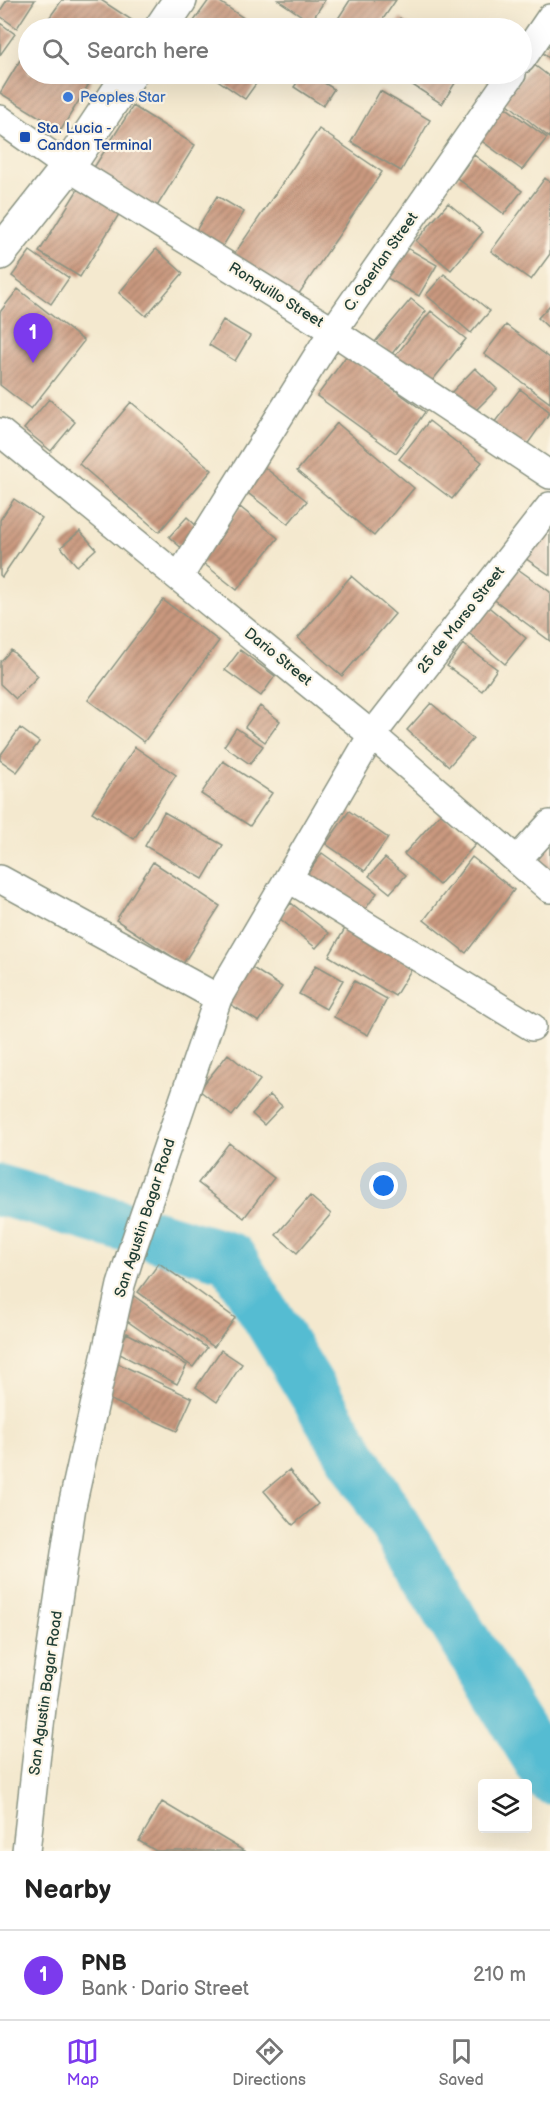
<!DOCTYPE html>
<html lang="en">
<head>
<meta charset="utf-8">
<style>
	body { margin:0; font-family:"Balsamiq Sans",sans-serif; background:#f2f2f2; color:#222 }
	.controls { position:absolute; right:18px; bottom:18px; display:grid; overflow:hidden; border-radius:6px; box-shadow:0 6px 24px #0002 }
	.controls button { width:54px; height:54px; display:grid; place-items:center; padding:0; border:0; border-bottom:2px solid #e0e0e0; background:#fff; color:#222; font:30px sans-serif }
	.you { position:absolute; left:384px; top:1186px; width:21px; height:21px; margin:-15px; border:4px solid #fff; border-radius:50%; background:#1a73e8; box-shadow:0 0 0 9px #1a73e833 }
	.badge { display:grid; place-items:center; width:39px; height:39px; border-radius:50%; background:#7c3aed; color:#fff; font-size:20px; font-weight:700 }
	.pin { position:absolute; translate:-50% -50px; filter:drop-shadow(0 2px 3px #0008) }
	.pin::after { content:''; position:absolute; top:32px; width:21px; height:18px; background:inherit; clip-path:polygon(0 0,100% 0,50% 100%) }
	.list { margin:0; padding:0; list-style:none }
	h2 { display:flex; justify-content:space-between; align-items:center; height:78px; margin:0; padding:0 24px; font-size:26px }
	h2 small { font-size:20px; font-weight:400; color:#767676 }
	.list li { display:grid; grid-template-columns:39px 1fr auto; gap:18px; align-items:center; box-sizing:border-box; height:90px; padding:0 24px; border-top:2px solid #e0e0e0 }
	.list b { display:block; font-size:22px; white-space:nowrap }
	.list p { margin:0; font-size:20px; white-space:nowrap; color:#767676 }
	.list em { font-size:20px; font-style:normal; color:#767676 }
	.icon { flex:none; width:33px; height:33px; fill:none; stroke:currentColor; stroke-width:2; stroke-linecap:round; stroke-linejoin:round }
	.map { position:relative; flex:none; width:550px; height:1851px; overflow:hidden }
	.search { position:absolute; background:#fff; box-shadow:0 6px 24px #0002; left:18px; right:18px; top:18px; height:66px; display:flex; align-items:center; gap:15px; box-sizing:border-box; padding:0 21px; border-radius:33px; color:#767676; font-size:22px }
	.sheet { height:168px; background:#fff }
	nav { display:flex; justify-content:space-around; align-items:center; box-sizing:border-box; height:84px; border-top:2px solid #e0e0e0; background:#fff; font-size:16px; color:#767676 }
	nav a { display:grid; justify-items:center; gap:3px }
	nav .on { color:#7c3aed }
	.map>svg:first-child { display:block }
</style>
</head>
<body>
<div class="map">
<svg width="550" height="1851" viewBox="0 0 550 1851">
	<defs>
		<pattern id="building-hatch" width="6" height="6" patternUnits="userSpaceOnUse" patternTransform="scale(1.5)"><rect width="6" height="6" fill="#ca997f"/><path d="M-1 1l2-2M0 6l6-6M5 7l2-2" fill="none" stroke="#a37e69"/></pattern>
	</defs>
	<rect width="100%" height="100%" fill="#fcf5e5"/>
	<filter id="ink" filterUnits="userSpaceOnUse"><feTurbulence type="fractalNoise" baseFrequency=".0167" numOctaves="2"/><feDisplacementMap in="SourceGraphic" scale="12" xChannelSelector="R" yChannelSelector="G"/><feConvolveMatrix kernelMatrix="1 2 1 2 8 2 1 2 1" color-interpolation-filters="sRGB"/></filter>
	<filter id="wash" filterUnits="userSpaceOnUse"><feTurbulence type="fractalNoise" baseFrequency=".008" numOctaves="4" result="noise"/><feDisplacementMap in="SourceGraphic" scale="24" xChannelSelector="R" yChannelSelector="G"/><feGaussianBlur stdDeviation="1.35" result="paint"/><feColorMatrix in="noise" values="0 0 0 0 0 0 0 0 0 0 0 0 0 0 0 0 0 1.4 0 .05"/><feComposite in="paint" operator="in"/></filter>
	<g filter="url(#wash)">
		<rect width="100%" height="100%" fill="#f4e9cf"/>
		<g fill="none" stroke-linecap="round" stroke-linejoin="round">
			<path stroke="#55bcd2" stroke-width="51" d="M0,1190L231,1258L550,1779"/>
		</g>
		<g id="blocks">
			<path fill="url(#building-hatch)" d="M7,0H35L17,28L0,16V11Z
				M62,0H101L144,28H42Z
				M209,0H217L258,28H189Z
				M278,0H325L311,22Z
				M350,0H396L377,28H332Z
				M400,18L414,28H393Z
				M0,23L15,34L0,55Z
				M550,42V59L542,52Z
				M28,47V74H95L61,130L0,93Z
				M533,64L550,77V138L503,100Z
				M209,74H263L245,99Z
				M303,74H310L334,89L323,106L294,87Z
				M418,74H447L457,80L442,104L411,84Z
				M380,91L430,120L401,171L351,142Z
				M497,101L547,138L522,170L472,134Z
				M133,106L195,145L156,208L93,169Z
				M319,129L382,172L294,301L231,259Z
				M474,155L522,191L504,214L457,178Z
				M545,178L550,182V254L531,280L491,251Z
				M80,186L121,211L80,277L39,252Z
				M217,196L244,212L218,254L192,237Z
				M448,203L483,232L451,270L416,241Z
				M400,244L437,265L419,296L382,275Z
				M156,249L183,273L146,316L119,293Z
				M30,251L69,278L51,304L12,276Z
				M444,274L490,311L471,333L426,295Z
				M18,289L84,341L31,409L0,385V312Z
				M411,299L426,311L391,355L375,342Z
				M550,305V329L538,318Z
				M431,311L466,339L427,387L392,360Z
				M223,320L250,336L235,361L209,345Z
				M506,325L550,358V403L484,354Z
				M347,355L425,412L396,453L317,396Z
				M475,368L497,389L467,419L446,398Z
				M520,389L550,412L522,452L490,428Z
				M49,399L75,422L51,451L24,429Z
				M131,402L212,470L159,532L79,464Z
				M429,421L482,462L452,499L399,459Z
				M337,423L414,488L374,536L297,471Z
				M259,463L307,501L288,524L240,487Z
				M14,499L42,518L2,577L0,575V520Z
				M240,507L278,538L237,590L198,559Z
				M550,516V575L522,556Z
				M187,517L204,533L186,552L169,537Z
				M80,531L96,549L77,566L61,547Z
				M515,567L550,592V641L492,598Z
				M351,576L395,614L342,676L298,638Z
				M163,600L219,641L144,742L88,700Z
				M485,604L526,638L505,664L464,629Z
				M463,644L497,669L482,691L447,666Z
				M11,650L38,676L16,699L0,684V662Z
				M240,650L275,676L261,696L225,670Z
				M431,703L473,739L449,766L407,730Z
				M260,706L280,721L265,742L245,727Z
				M20,728L39,742L17,772L0,760V756Z
				M236,728L263,746L250,764L224,746Z
				M135,747L176,775L134,839L92,812Z
				M223,761L272,793L250,826L201,794Z
				M349,811L388,838L365,871L326,844Z
				M164,812L223,845L203,879L145,846Z
				M441,813L476,844L439,885L404,854Z
				M550,844V881L531,865Z
				M322,853L377,893L361,915L306,876Z
				M472,857L514,890L466,953L424,920Z
				M385,858L406,875L390,893L369,876Z
				M153,862L220,906L183,964L116,920Z
				M291,903L329,933L316,948L279,918Z
				M347,925L414,965L395,996L329,956Z
				M248,965L282,987L259,1022L225,1001Z
				M316,965L343,980L326,1009L299,994Z
				M354,981L387,999L368,1035L334,1017Z
				M228,1054L260,1080L232,1116L199,1090Z
				M270,1095L282,1106L264,1125L252,1114Z
				M229,1143L274,1178L244,1218L198,1183Z
				M310,1196L331,1214L297,1253L276,1235Z
				M159,1263L235,1318L214,1347L138,1292Z
				M134,1296L207,1348L193,1367L120,1316Z
				M127,1333L187,1365L177,1384L116,1352Z
				M221,1350L242,1364L217,1402L196,1387Z
				M115,1362L192,1398L177,1431L100,1395Z
				M289,1470L318,1504L293,1525L264,1491Z
				M162,1802L244,1851H156L139,1841Z"/>
		</g>
	</g>
	<g filter="url(#ink)">
		<use href="#blocks" fill-opacity="0" stroke="#8a9382" stroke-width="1.5"/>
		<g fill="none" stroke-linecap="round" stroke-linejoin="round">
			<defs>
				<path id="minor" d="M522,59L550,18
					M0,119L68,167L333,331L550,475
					M0,432L372,735L550,889
					M179,577L333,331L512,74
					M517,860L550,824
					M288,878L532,1027
					M0,879L218,998
					M26,1851L42,1708L72,1506L121,1285L131,1253L218,998L372,735L550,506"/>
				<path id="major" d="M161,28L180,0
					M0,253L68,167L130,74"/>
			</defs>
			<use href="#minor" stroke="#8a9382" stroke-width="30"/>
			<use href="#major" stroke="#8a9382" stroke-width="36"/>
			<use href="#minor" stroke="#fff" stroke-width="27"/>
			<use href="#major" stroke="#fff" stroke-width="33"/>
		</g>
	</g>
	<circle fill="#3f7fe0" stroke="#fcf5e5" stroke-width="2" cx="68" cy="97" r="6"/>
	<rect fill="#1a4fb4" stroke="#fcf5e5" stroke-width="2" x="19" y="131" width="12" height="12" rx="3"/>
	<g text-anchor="middle" dominant-baseline="central" stroke-width="4.5" stroke-linejoin="round" paint-order="stroke">
		<g font-size="15" fill="#366cbe" stroke="#fcf5e5" text-anchor="start">
			<text x="80" y="97">Peoples Star</text>
		</g>
		<g font-size="15" fill="#164399" stroke="#fcf5e5" text-anchor="start">
			<text x="37" y="128">Sta. Lucia -<tspan x="37" dy="17">Candon Terminal</tspan></text>
		</g>
		<g font-size="15" fill="#1f3d34" stroke="#fcf5e5">
			<text transform="translate(381 262) rotate(-55)">C. Gaerlan Street</text>
			<text transform="translate(276 295) rotate(32)">Ronquillo Street</text>
			<text transform="translate(461 620) rotate(-52)">25 de Marso Street</text>
			<text transform="translate(278 657) rotate(39)">Dario Street</text>
			<text transform="translate(145 1218) rotate(-72)">San Agustin Bagar Road</text>
			<text transform="translate(46 1693) rotate(-82)">San Agustin Bagar Road</text>
		</g>
	</g>
</svg>
<div class="controls">
<button><svg class="icon" aria-label="layers" viewBox="0 0 24 24"><path d="M12 4l9 5-9 5-9-5zM3 14l9 5 9-5"/></svg></button>
</div>
<div class="you"></div>
<div class="pin badge" style="left:33px;top:363px">1</div>
<div class="search"><svg class="icon" aria-label="search" viewBox="0 0 24 24"><circle cx="10" cy="10" r="6"/><path d="M15 15l6 6"/></svg>Search here</div>
</div>
<section class="sheet">
<h2>Nearby<small></small></h2>
<ul class="list">
<li><span class="badge">1</span><div><b>PNB</b><p>Bank · Dario Street</p></div><em>210 m</em></li>
</ul>
</section>
<nav>
<a class="on"><svg class="icon" aria-label="map" viewBox="0 0 24 24"><path d="M3 6l6-2 6 2 6-2v14l-6 2-6-2-6 2zM9 4v14M15 6v14"/></svg>Map</a>
<a><svg class="icon" aria-label="directions" viewBox="0 0 24 24"><path d="M12 3l9 9-9 9-9-9zM9 14v-3h6M13 9l2 2-2 2"/></svg>Directions</a>
<a><svg class="icon" aria-label="saved" viewBox="0 0 24 24"><path d="M7 4h10v16l-5-4-5 4z"/></svg>Saved</a>
</nav>
</body>
</html>
